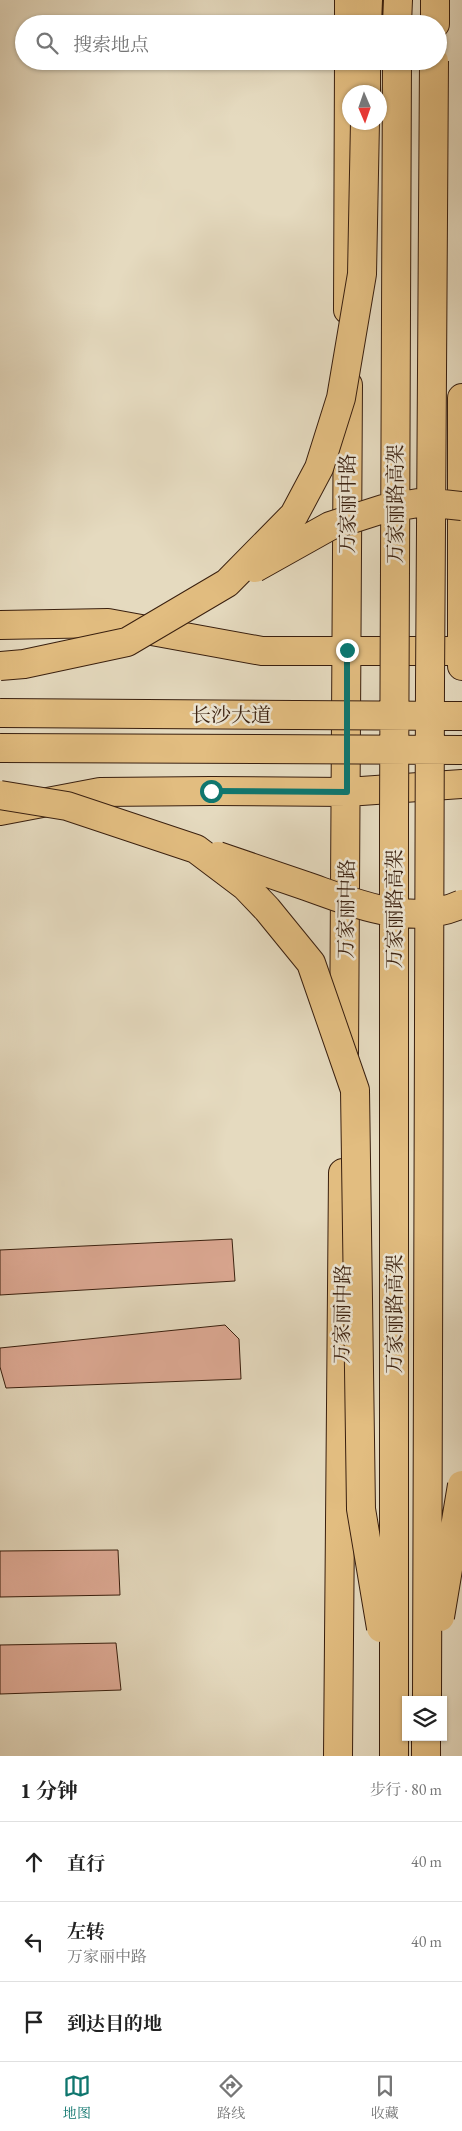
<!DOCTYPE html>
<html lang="zh">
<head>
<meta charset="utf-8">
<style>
	body { margin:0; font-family:"EB Garamond","Noto Serif SC",serif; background:#f2f2f2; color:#222 }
	.controls { position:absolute; right:15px; bottom:15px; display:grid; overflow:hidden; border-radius:0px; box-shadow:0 1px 4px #0004 }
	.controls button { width:45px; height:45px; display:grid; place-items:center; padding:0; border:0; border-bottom:1px solid #e0e0e0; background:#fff; color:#222; font:25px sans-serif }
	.compass { position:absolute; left:342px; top:85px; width:45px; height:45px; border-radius:50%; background:#fff; box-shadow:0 1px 4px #0004; rotate:178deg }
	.stop { position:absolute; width:15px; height:15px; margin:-11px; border:4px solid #0f766e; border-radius:50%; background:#fff }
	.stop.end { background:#0f766e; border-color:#fff; box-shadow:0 1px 5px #0008 }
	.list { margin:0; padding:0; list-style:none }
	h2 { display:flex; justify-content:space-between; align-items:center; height:65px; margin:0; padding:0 20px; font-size:21px }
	h2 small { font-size:16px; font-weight:400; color:#767676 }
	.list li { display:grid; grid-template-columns:32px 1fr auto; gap:15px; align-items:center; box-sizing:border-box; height:80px; padding:0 20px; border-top:1px solid #e0e0e0 }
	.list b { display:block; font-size:19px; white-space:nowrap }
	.list p { margin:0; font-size:16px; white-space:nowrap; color:#767676 }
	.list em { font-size:16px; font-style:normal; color:#767676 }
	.icon { flex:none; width:28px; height:28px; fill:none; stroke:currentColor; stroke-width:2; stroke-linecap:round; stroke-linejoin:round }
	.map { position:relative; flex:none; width:462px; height:1756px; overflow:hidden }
	.search { position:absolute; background:#fff; box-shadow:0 1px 4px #0004; left:15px; right:15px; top:15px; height:55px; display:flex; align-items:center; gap:12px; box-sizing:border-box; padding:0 18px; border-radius:28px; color:#767676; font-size:19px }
	.sheet { height:305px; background:#fff }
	nav { display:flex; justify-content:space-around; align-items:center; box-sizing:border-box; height:70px; border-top:1px solid #e0e0e0; background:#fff; font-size:14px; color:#767676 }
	nav a { display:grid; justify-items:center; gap:2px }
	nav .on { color:#0f766e }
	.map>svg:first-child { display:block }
</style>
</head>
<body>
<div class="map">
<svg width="462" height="1756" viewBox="0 0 462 1756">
	<rect width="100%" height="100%" fill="#e5dabf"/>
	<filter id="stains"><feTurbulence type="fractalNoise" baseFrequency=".004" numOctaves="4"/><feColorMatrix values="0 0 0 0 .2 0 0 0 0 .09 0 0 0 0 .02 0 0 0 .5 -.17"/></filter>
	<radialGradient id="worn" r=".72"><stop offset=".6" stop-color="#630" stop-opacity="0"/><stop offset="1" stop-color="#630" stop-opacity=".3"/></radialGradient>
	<path fill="#deaa95" stroke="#391f0e" d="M232,1239L235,1281L0,1295V1250Z
		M225,1325L239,1339L241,1379L6,1388L0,1367V1348Z
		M118,1550L120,1595L0,1597V1551Z
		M116,1643L121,1690L0,1694V1645Z"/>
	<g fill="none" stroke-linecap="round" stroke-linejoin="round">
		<defs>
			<path id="primary" d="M349,24V0
				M348,310L349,61
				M462,398V666
				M0,625L108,623L262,651H462
				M0,811L100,792L211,791L347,792L462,784
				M344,1055L348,385
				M338,1756L343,1173"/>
			<path id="trunk" d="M367,24L368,0
				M397,24L398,0
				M435,24V0
				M366,92V61
				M394,1756V1701
				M426,1756V1737"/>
		</defs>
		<use href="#primary" stroke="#391f0e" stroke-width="30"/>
		<use href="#trunk" stroke="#391f0e" stroke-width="30"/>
		<use href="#primary" stroke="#e2bd80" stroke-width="28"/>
		<use href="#trunk" stroke="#e2bd80" stroke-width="28"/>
		<defs>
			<path id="trunk-bridge" d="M255,568L330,526L383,509L424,502L462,506
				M0,666L24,664L127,642L227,583L294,515L319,468L341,398L362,274L365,122
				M0,713L462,716
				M0,748L462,750
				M0,795L67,806L196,849L245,886L267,909L311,963L355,1090L361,1509L381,1628
				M218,856C248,866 277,876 306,886C355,903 411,928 462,904
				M440,1617L462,1485
				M427,1700L430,684L434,61
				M394,1701V820L397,61"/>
		</defs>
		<use href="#trunk-bridge" stroke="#391f0e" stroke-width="30" stroke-linecap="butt"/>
		<use href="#trunk-bridge" stroke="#e2bd80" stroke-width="28"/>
	</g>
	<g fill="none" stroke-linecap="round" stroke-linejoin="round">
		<path stroke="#0f766e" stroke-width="6" d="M211,791L347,792V650"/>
	</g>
	<g text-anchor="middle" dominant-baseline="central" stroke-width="5" stroke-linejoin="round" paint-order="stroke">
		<g font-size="20" fill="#391f0e" stroke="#eee7d5">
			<text transform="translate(347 504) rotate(-90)">万家丽中路</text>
			<text transform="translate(395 504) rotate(-90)">万家丽路高架</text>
			<text x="231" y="715">长沙大道</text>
			<text transform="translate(346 909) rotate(-89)">万家丽中路</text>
			<text transform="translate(394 909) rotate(-90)">万家丽路高架</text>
			<text transform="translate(342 1314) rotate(-89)">万家丽中路</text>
			<text transform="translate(394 1314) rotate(-90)">万家丽路高架</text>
		</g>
	</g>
	<rect width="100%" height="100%" filter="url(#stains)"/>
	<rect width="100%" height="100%" fill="url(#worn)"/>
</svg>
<div class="controls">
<button><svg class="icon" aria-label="layers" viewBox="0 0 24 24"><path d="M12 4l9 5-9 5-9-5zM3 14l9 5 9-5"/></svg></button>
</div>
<svg class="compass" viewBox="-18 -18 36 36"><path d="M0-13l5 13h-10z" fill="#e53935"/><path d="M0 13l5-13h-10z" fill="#767676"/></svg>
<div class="stop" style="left:211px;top:791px"></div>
<div class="stop end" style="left:347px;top:650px"></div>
<div class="search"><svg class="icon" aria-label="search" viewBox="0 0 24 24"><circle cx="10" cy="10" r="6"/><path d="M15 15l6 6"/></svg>搜索地点</div>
</div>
<section class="sheet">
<h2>1 分钟<small>步行 · 80 m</small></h2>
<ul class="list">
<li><svg class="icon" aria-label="ahead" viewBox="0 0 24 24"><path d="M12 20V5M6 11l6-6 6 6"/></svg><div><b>直行</b></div><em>40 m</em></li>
<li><svg class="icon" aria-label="left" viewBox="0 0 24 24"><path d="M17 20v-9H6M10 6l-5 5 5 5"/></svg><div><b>左转</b><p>万家丽中路</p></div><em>40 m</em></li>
<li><svg class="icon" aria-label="arrive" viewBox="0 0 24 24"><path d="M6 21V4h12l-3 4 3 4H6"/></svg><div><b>到达目的地</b></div></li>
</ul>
</section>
<nav>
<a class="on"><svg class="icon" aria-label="map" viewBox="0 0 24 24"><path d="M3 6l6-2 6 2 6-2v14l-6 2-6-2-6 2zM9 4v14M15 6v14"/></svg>地图</a>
<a><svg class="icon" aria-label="directions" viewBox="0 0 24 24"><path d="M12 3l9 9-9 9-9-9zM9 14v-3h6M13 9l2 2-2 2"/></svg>路线</a>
<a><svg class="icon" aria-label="saved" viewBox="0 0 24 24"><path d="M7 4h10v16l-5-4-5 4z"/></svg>收藏</a>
</nav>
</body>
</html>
